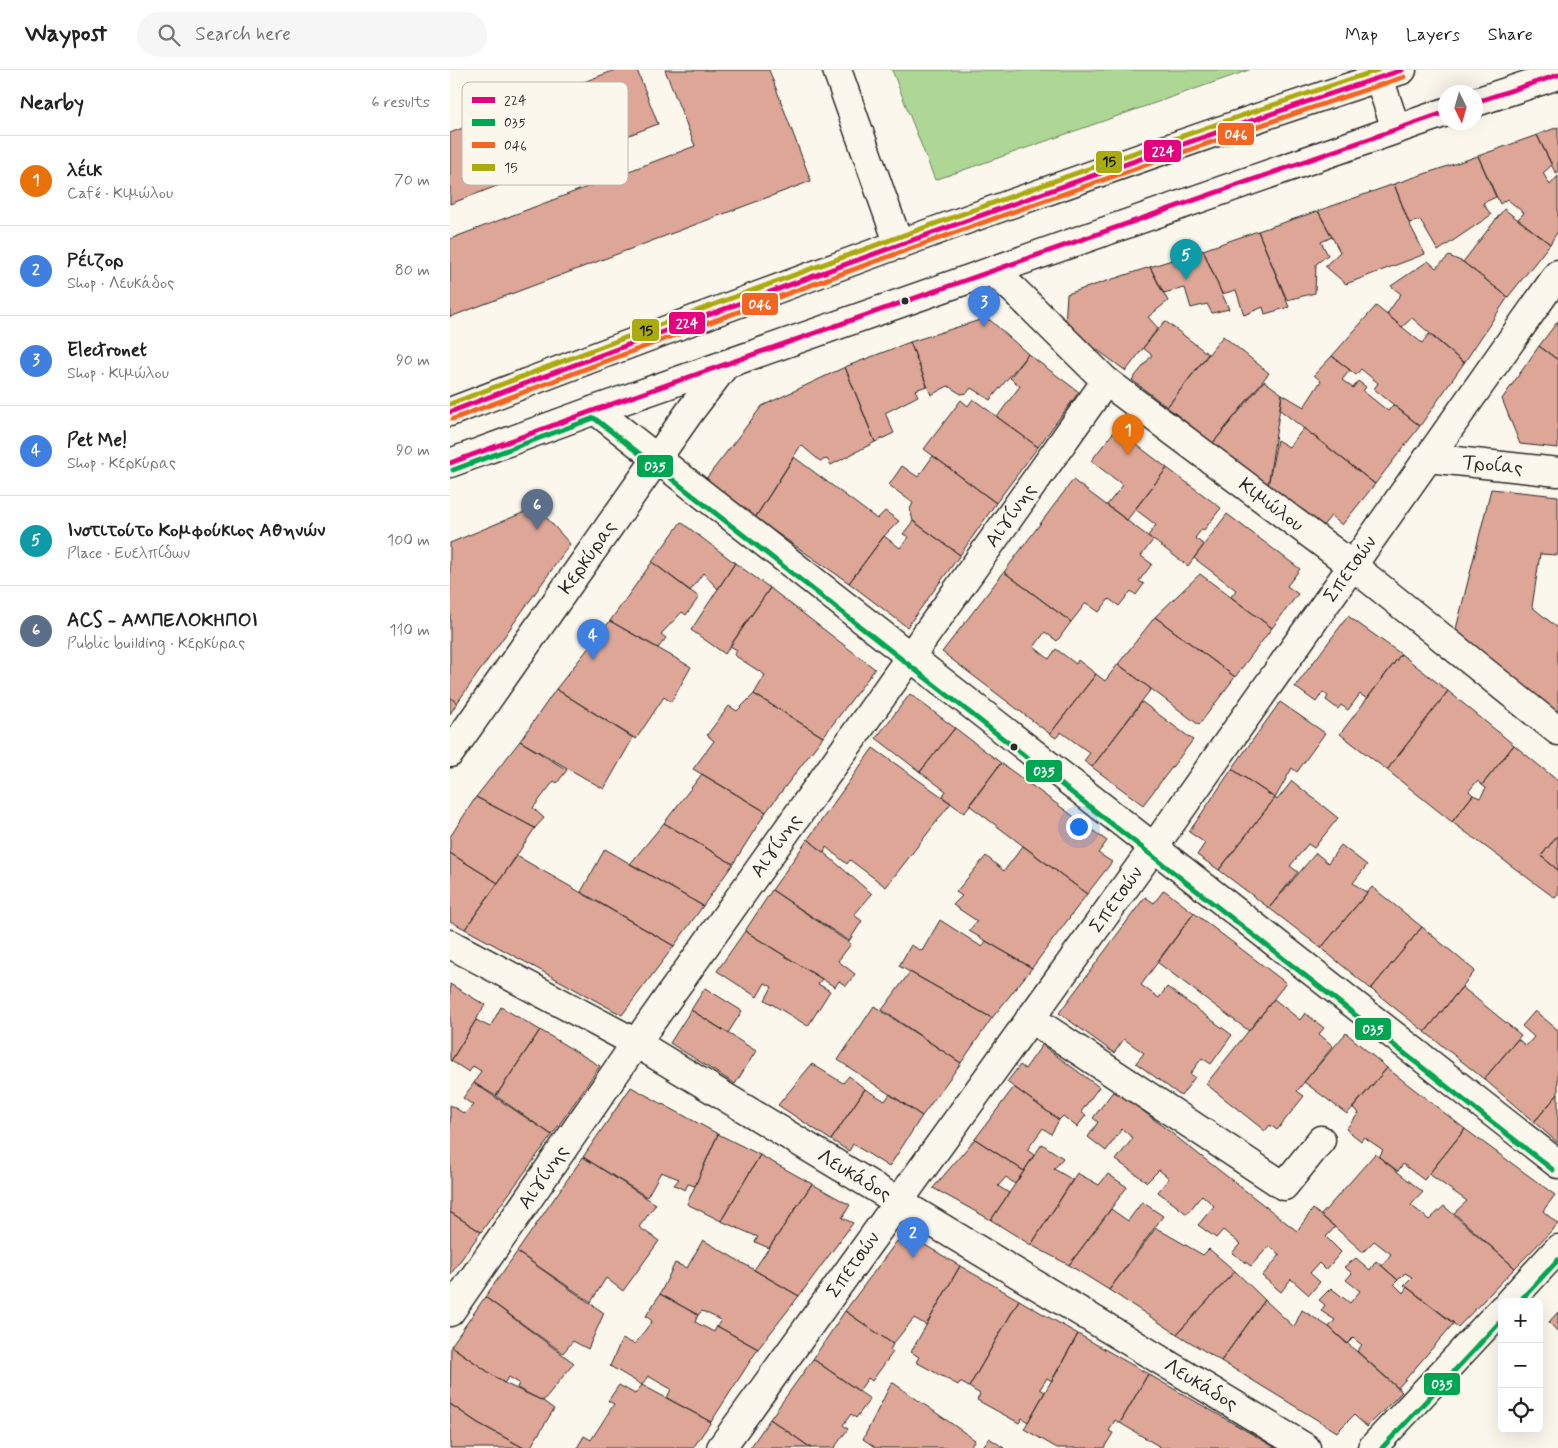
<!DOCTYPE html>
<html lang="en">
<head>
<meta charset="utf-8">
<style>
	body { margin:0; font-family:Mynerve,sans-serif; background:#f6f6f6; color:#222 }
	.controls { position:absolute; right:15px; bottom:15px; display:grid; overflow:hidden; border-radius:8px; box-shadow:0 5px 20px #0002 }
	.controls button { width:45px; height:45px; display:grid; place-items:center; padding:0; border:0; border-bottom:1px solid #e0e0e0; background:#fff; color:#222; font:25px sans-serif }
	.compass { position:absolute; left:988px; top:15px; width:45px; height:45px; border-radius:50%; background:#fff; box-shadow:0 5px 20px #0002; rotate:175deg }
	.you { position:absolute; left:628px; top:756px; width:18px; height:18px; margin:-12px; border:4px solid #fff; border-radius:50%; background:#1a73e8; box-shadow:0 0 0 8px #1a73e833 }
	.badge { display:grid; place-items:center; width:32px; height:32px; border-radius:50%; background:#7c3aed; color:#fff; font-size:16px; font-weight:700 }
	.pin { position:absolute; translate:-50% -41px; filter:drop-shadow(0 1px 2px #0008) }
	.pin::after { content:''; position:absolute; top:26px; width:18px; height:15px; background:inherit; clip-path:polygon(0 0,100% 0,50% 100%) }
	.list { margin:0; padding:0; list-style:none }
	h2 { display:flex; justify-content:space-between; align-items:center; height:65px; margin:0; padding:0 20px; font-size:21px }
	h2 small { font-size:16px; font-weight:400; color:#767676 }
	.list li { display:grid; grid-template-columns:32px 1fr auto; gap:15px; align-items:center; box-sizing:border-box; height:90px; padding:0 20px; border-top:1px solid #e0e0e0 }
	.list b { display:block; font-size:19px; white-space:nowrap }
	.list p { margin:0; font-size:16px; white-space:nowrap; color:#767676 }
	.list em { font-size:16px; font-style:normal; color:#767676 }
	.icon { flex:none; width:28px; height:28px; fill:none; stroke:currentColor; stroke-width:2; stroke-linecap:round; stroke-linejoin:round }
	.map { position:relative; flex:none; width:1108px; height:1378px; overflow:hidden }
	header { display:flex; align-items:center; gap:30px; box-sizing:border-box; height:70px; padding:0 25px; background:#fff; border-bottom:1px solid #e0e0e0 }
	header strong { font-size:24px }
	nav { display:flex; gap:28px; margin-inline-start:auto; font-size:18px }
	.search { width:350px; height:45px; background:#f6f6f6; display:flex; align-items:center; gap:12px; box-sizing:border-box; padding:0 18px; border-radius:28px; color:#767676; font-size:19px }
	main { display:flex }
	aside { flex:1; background:#fff }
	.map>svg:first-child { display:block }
</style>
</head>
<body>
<header>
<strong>Waypost</strong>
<div class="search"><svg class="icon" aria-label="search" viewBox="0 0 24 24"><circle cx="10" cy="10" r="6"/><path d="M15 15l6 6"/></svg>Search here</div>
<nav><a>Map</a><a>Layers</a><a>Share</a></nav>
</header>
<main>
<aside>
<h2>Nearby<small>6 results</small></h2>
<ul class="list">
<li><span class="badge" style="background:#e8710a">1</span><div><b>λέικ</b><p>Café · Κιμώλου</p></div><em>70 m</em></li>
<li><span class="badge" style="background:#3f7fe0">2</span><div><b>Ρέιζορ</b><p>Shop · Λευκάδος</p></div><em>80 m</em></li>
<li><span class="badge" style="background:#3f7fe0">3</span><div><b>Electronet</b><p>Shop · Κιμώλου</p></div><em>90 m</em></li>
<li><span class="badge" style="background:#3f7fe0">4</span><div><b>Pet Me!</b><p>Shop · Κερκύρας</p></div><em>90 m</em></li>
<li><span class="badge" style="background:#0f9aa8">5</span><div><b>Ινστιτούτο Κομφούκιος Αθηνών</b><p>Place · Ευελπίδων</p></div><em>100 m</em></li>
<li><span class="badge" style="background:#5c6f8a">6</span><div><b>ACS - ΑΜΠΕΛΟΚΗΠΟΙ</b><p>Public building · Κερκύρας</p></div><em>110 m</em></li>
</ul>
</aside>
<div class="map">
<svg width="1108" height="1378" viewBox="0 0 1108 1378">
	<rect width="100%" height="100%" fill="#fbf7ec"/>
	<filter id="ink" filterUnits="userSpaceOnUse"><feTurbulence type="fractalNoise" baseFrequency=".02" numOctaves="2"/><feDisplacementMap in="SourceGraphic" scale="10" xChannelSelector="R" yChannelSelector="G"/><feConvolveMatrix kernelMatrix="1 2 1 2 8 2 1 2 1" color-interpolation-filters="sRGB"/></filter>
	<g filter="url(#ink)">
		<path fill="#aed795" stroke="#6c8160" d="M442,0H799L485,110Z"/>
		<path fill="#dda696" stroke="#2b2b2b" d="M165,0H187L208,54L0,134V63Z
			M215,0H319L361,111L0,247V169L245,76Z
			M1108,57V104L1105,102L1087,65Z
			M1087,65L1102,95L1093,103L1100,115L1108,106V161L1100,174L1068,149L1074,143L1057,129L1050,134L1028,86Z
			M1028,86L1046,127L1033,133L1041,145L988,181L970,150L959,153L944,114Z
			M944,114L959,153L975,184L896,214L875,196L890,182L868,141Z
			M1054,139L1100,174L1058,227L1013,192Z
			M868,141L882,167L871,172L878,185L866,194L865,223L837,230L808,161Z
			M808,161L839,237L815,244L813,237L794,245L786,220L772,224L753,180Z
			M753,180L772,224L779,239L762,243L757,234L741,238L735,218L713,223L700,197Z
			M999,186L1013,192L1058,227L1014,293L962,248L952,257L937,244L951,224L941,216L978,191L986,198Z
			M700,197L718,231L698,247L708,258L676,301L615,256L617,224Z
			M926,236L972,273L979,264L1014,293L970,356L924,319L928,313L911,299L906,305L882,286Z
			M530,250H540L578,284L540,330L521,318L517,323L511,324L498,316L481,325L460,272Z
			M715,251L758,284L717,337L682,310L702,285L693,278Z
			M1108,251V290L1089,276Z
			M773,266L819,303L763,373L717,337Z
			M460,272L477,316L465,320L468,326L435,343L444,363L425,372L395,297Z
			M1089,276L1108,290V378L1070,374L1052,329Z
			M578,284L629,322L588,377L547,347L570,316L560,308Z
			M882,286L900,300L892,310L903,318L908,311L916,317L913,321L938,341L943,335L970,356L925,414L830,340L832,324L854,337L871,311L864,305Z
			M395,297L425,372L381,395L377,389L370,391L351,375L305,448L255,410L312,336Z
			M814,311L832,324L818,416L763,373Z
			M523,329L588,377L546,433L474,379L511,330L518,336Z
			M854,358L925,414L892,455L881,446L870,459L818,416L827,370L839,377Z
			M666,359L717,398L677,450L657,435L673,415L641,391Z
			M483,386L546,433L510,485L463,451L460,439L463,433L439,415L452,396L468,407Z
			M344,387L427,449L435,441L449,451L434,466L399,513L305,448Z
			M717,398L771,438L754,460L752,459L745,468L754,475L738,496L698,466L706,455L685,439Z
			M623,410L703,470L691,486L702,494L689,511L694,514L686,525L681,521L669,536L659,529L649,542L636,533L621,552L554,502Z
			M1041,419L1108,426V485L1090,484L1082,537L1108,558V649L1004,567Z
			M87,437L120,474L7,633L0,627V473Z
			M777,444L850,499L837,516L848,524L822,558L781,527L786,520L744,488Z
			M463,451L510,485L457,557L399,513L434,466L450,478L459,467L453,464Z
			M231,452L285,493L268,519L253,503L240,521L202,492Z
			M202,492L249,527L236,545L232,542L211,564L216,568L208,578L160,551Z
			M285,493L320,518L275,584L241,560Z
			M554,502L621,552L607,571L595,562L584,577L599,589L606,579L626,594L628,590L646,604L600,664L492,582Z
			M750,504L822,558L785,607L705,547Z
			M320,518L425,599L373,667L304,624L315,605L284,585L287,580L280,576Z
			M898,546L951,584L917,629L910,624L898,640L891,635L888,639L876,630L878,626L873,622L866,632L845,617Z
			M705,547L785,607L749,655L668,594Z
			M160,551L241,597L221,632L214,627L186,669L106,619Z
			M951,584L998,621L937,700L890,664Z
			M668,594L701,619L642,697L634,691L640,683L611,662L606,668L600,664L646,604L655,611Z
			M106,619L183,668L154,719L70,671Z
			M998,621L1064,675L1032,715L1027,711L1019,721L1023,725L1002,752L937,700Z
			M304,624L373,667L316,742L243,699L264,671L257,665L279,636L287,641Z
			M460,624L505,658L470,702L426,668Z
			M0,627L7,633L0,644Z
			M692,632L743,670L693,735L642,697Z
			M830,632L875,663L847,702L842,698L825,728L782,699Z
			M505,658L551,693L514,743L492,727L496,721L470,702Z
			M70,671L117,700L107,713L104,711L83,738L94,748L85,758L26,727Z
			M1064,675L1108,711V765L1091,786L1108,800V825L1105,828L1002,752L1023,725L1030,728L1036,718L1032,715Z
			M423,678L501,733L436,817L400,790L397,794L376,777L374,783L358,769Z
			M551,693L657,771L648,783L662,792L637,824L519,735Z
			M782,699L825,728L769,800L747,785L755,773L739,762Z
			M252,704L316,742L283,794L214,753Z
			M842,711L888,748L864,778L858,774L840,796L848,802L819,838L769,800L825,728L827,730Z
			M26,727L85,758L48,813L0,783V767Z
			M214,753L283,794L253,836L180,794Z
			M1108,765V800L1091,786Z
			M358,769L422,824L404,845L412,851L399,871L322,820Z
			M891,775L917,795L903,813L917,823L871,878L819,838L866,783L878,793Z
			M573,776L637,824L582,898L519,861L527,851L503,835L512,826L506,822L536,786L554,801Z
			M155,779L253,836L224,876L131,822Z
			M0,783L48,813L15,859L0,851Z
			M67,786L224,876L172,945L15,859Z
			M922,817L972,857L921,919L871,878Z
			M322,820L401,874L388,891L405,904L396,916L389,911L385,917L295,861Z
			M714,820L744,843L691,915L709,928L717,917L782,965L761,994L752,988L740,1004L745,1007L731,1026L686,993L694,983L674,969L664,983L609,943L695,827L704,833Z
			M744,843L836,913L799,961L707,892Z
			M490,850L532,877L536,871L582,898L542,948L449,896L461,875L472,881Z
			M972,857L1025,901L975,962L921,919Z
			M295,861L372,909L368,914L380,921L358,956L315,930L322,917L315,913L307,927L267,901Z
			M460,902L542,948L511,993L432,940Z
			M0,914L35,935L1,991L0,990Z
			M1012,917L1071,965L1034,1009L975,962Z
			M255,918L292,941L278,963L241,940Z
			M824,929L850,950L855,943L874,958L869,964L883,976L847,1021L854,1026L827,1060L820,1055L815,1061L756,1014Z
			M424,936L511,993L472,1046L388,990Z
			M51,937L90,960L46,1026L24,1013L31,1001L23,996L19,1002L1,991L26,950L40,957Z
			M241,940L306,981L285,1014L220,973Z
			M1085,941L1108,960V1024L1084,1052L1034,1009L1068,969L1076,976L1084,967L1072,956Z
			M90,960L150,996L102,1065L46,1026Z
			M896,963L937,998L897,1044L854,1012Z
			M592,975L649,1017L631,1042L636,1045L627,1057L613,1046L609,1050L557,1012L570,995L575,999Z
			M362,994L393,1013L399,1006L415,1019L381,1070L328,1035Z
			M937,998L1015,1059L974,1110L953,1094L948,1101L929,1087L933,1080L914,1067L911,1071L896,1059L909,1043L903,1038Z
			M24,1013L102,1065L31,1162L0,1142V1035L15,1044L23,1035L13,1028Z
			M181,1017L268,1064L245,1116L238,1114L235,1120L224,1115L229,1109L211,1102L197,1127L133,1087Z
			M564,1017L609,1050L601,1064L593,1058L577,1080L584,1085L574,1101L525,1069Z
			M415,1019L435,1031L440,1024L472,1046L439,1097L403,1074L399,1081L381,1070Z
			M665,1019L847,1161L863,1139L885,1157L876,1167L891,1182L876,1200L869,1193L860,1203L870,1212L859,1225L841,1209L831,1222L812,1206L830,1185L819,1176L801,1196L782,1183L790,1174L773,1160L766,1168L748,1155L764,1136L752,1125L737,1144L708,1122L719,1108L709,1100L697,1112L666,1090L683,1068L672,1059L656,1081L638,1067L648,1052L643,1048Z
			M1108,1024V1073L1084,1052Z
			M1015,1059L1105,1125L1093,1141L1108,1154L1065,1198L1004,1143L1017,1131L979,1104Z
			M268,1064L310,1085L271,1151L237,1134Z
			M525,1069L574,1101L565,1114L556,1107L548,1116L559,1123L541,1150L483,1118Z
			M592,1074L613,1088L604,1099L623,1110L581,1175L541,1150Z
			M925,1084L973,1122L961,1135L979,1150L994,1136L1065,1198L1008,1257L954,1215L962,1207L955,1203L948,1210L932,1196L941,1184L924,1171L913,1182L871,1145Z
			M310,1085L362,1114L319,1178L305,1172L308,1167L271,1151Z
			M133,1087L206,1134L189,1157L209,1171L173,1221L156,1208L141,1232L67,1182Z
			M627,1103L649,1115L658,1104L677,1117L619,1195L581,1175Z
			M362,1114L400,1135L392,1148L403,1153L349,1226L304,1200Z
			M692,1132L713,1146L659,1220L619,1195L661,1139L678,1151Z
			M0,1142L31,1162L0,1205Z
			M706,1158L753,1185L759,1179L785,1201L727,1264L659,1220Z
			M465,1169L510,1196L476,1255L464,1248L443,1274L395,1241L447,1171L457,1178Z
			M253,1170L349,1226L308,1279L267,1256L271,1250L252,1241L248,1245L210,1224L225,1193L237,1198Z
			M67,1182L154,1243L138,1279L123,1271L113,1283L35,1227Z
			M906,1188L920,1200L926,1191L948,1210L944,1214L953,1223L957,1217L1004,1253L948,1318L907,1281L912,1275L903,1268L897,1274L879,1257L885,1250L871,1241L875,1235L869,1230L881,1218L900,1233L910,1221L896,1210L902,1203L894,1197Z
			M510,1196L569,1230L519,1317L510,1312L508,1315L466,1292L469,1287L461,1282Z
			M785,1201L815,1230L771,1291L727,1264Z
			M210,1224L248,1245L245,1252L264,1262L267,1256L308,1279L261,1352L217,1328L221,1319L198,1306L192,1315L160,1296L172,1269L185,1274L202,1251L196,1246Z
			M35,1227L124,1293L93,1331L67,1318L69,1313L59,1307L54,1313L1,1276Z
			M569,1230L628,1264L602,1311L597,1308L590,1319L595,1322L578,1352L572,1348L569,1353L527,1330L530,1324L519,1317Z
			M815,1230L844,1257L852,1240L879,1257L952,1322L917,1357L904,1345L887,1362L771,1291Z
			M395,1241L443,1274L440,1280L443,1282L422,1311L418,1308L409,1321L363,1289Z
			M1108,1242V1262L1099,1252Z
			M628,1264L698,1304L670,1353L665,1350L659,1361L663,1363L654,1378H607L574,1359Z
			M1,1276L54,1313L93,1331L104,1339L80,1378H74L28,1353L0,1334Z
			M363,1289L420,1329L406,1348L401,1344L393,1355L398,1359L384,1378H361L320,1349Z
			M698,1304L826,1378H712L670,1353Z
			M442,1312L525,1370L519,1378H426L413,1369Z
			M169,1315L185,1324L192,1315L261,1352L243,1378H127L134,1366L141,1370L164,1334L158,1331Z
			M0,1334L28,1353L74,1378H0Z
			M320,1349L361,1378H300Z
			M539,1368L554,1378H532Z"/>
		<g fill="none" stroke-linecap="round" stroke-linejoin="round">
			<defs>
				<g id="street">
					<path d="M387,0L449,175"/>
					<path d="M929,8L946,59"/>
					<path id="s1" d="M542,201L564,220L656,311L903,496L1108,661"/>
					<path d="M145,340L1108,1094"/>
					<path id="s2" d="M978,388L1108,402"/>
					<path id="s3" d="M0,683L241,340L276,294"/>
					<path id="s4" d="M0,874L186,973L856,1378"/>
					<path d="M580,948L834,1116L871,1070"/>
					<path id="s5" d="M0,1242L186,973L656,311"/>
				</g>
				<g id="secondary">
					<path d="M1026,32L1108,5"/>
					<path d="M0,342C315,222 632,104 952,0"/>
					<path d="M0,393L145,340L996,42"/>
					<path d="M1059,1232L1108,1179"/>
					<path id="s6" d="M271,1378L704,777L1108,204"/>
					<path d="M922,1378L1052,1239"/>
				</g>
			</defs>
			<use href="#street" stroke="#2b2b2b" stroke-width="31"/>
			<use href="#secondary" stroke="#2b2b2b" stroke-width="31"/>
			<use href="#street" stroke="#fbf7ec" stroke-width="28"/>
			<use href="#secondary" stroke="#fbf7ec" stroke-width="28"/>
			<defs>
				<path id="bus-1" d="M1026,32L1108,5
					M0,342C315,222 632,106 952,0
					M0,393L145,340L996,42"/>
				<path id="bus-2" d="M3,400L144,348L1103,1100
					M1069,1232L1108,1190
					M932,1378L1052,1250"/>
				<path id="bus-3" d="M3,349C318,229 634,113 954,7"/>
				<path id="bus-4" d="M0,334C307,217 616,103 928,0"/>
			</defs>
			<use href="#bus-1" stroke="#fbf7ec" stroke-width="9"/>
			<use href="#bus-2" stroke="#fbf7ec" stroke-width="9"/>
			<use href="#bus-3" stroke="#fbf7ec" stroke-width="9"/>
			<use href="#bus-4" stroke="#fbf7ec" stroke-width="9"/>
			<use href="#bus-1" stroke="#e5007d" stroke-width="5"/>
			<use href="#bus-2" stroke="#00a651" stroke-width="5"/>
			<use href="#bus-3" stroke="#f26522" stroke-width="5"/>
			<use href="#bus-4" stroke="#aa1" stroke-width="5"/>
		</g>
	</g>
	<g fill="#2b2b2b" stroke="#fbf7ec" stroke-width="2">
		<circle cx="455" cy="231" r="4.5"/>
		<circle cx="564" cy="677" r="4.5"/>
	</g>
	<g text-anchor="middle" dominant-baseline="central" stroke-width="4" stroke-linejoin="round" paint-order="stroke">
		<g font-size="20" fill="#2b2b2b" stroke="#fbf7ec">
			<text stroke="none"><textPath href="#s2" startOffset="65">Τροίας</textPath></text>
			<text stroke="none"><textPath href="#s1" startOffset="365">Κιμώλου</textPath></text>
			<text stroke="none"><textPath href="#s5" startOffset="974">Αιγίνης</textPath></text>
			<text stroke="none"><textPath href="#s3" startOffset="239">Κερκύρας</textPath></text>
			<text stroke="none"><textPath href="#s6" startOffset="1081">Σπετσών</textPath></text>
			<text stroke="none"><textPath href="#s5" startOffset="569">Αιγίνης</textPath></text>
			<text stroke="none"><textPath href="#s6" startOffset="676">Σπετσών</textPath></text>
			<text stroke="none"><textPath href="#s4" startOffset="466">Λευκάδος</textPath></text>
			<text stroke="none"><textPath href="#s5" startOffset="164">Αιγίνης</textPath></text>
			<text stroke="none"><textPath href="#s6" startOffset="226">Σπετσών</textPath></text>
			<text stroke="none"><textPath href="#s4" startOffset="871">Λευκάδος</textPath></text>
		</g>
	</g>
	<rect x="12" y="12" width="166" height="103" rx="8" fill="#fbf7ec" stroke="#bdbab2" stroke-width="1"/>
	<rect x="22" y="27" width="23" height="6" fill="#e5007d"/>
	<rect x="22" y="49" width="23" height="7" fill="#00a651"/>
	<rect x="22" y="72" width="23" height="6" fill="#f26522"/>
	<rect x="22" y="94" width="23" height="7" fill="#aa1"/>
	<g font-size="14" fill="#2b2b2b">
		<text x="54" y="35">224</text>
		<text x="54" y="57">035</text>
		<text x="54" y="80">046</text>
		<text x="54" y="102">15</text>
	</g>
	<g stroke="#fbf7ec" stroke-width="2">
		<rect x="767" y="52" width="38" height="24" rx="5" fill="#f26522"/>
		<rect x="693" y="69" width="39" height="24" rx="5" fill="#e5007d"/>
		<rect x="645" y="80" width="28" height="24" rx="5" fill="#aa1"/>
		<rect x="291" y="222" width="38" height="24" rx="5" fill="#f26522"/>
		<rect x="218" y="241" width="38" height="24" rx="5" fill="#e5007d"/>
		<rect x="181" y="248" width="29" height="24" rx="5" fill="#aa1"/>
		<rect x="186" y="384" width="38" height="24" rx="5" fill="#00a651"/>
		<rect x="575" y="689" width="38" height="24" rx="5" fill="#00a651"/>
		<rect x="904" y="947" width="38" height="24" rx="5" fill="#00a651"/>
		<rect x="973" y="1302" width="38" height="24" rx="5" fill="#00a651"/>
	</g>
	<g font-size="14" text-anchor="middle" font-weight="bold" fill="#fff">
		<text x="786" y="69">046</text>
		<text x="713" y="86">224</text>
		<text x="310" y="239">046</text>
		<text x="237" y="258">224</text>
		<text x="205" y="401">035</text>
		<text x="594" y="706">035</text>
		<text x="923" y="964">035</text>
		<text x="992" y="1319">035</text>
	</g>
	<g font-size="14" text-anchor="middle" font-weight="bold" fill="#111">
		<text x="659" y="96">15</text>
		<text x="196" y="265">15</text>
	</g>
</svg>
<div class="controls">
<button>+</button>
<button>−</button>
<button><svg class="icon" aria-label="locate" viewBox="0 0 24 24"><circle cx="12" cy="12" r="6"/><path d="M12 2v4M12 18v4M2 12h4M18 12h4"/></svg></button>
</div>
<svg class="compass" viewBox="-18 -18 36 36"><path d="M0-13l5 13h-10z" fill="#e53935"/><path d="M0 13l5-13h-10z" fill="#767676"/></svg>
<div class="you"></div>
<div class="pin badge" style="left:678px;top:385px;background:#e8710a">1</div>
<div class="pin badge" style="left:463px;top:1188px;background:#3f7fe0">2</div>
<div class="pin badge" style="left:534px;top:257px;background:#3f7fe0">3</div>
<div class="pin badge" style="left:143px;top:590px;background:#3f7fe0">4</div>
<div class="pin badge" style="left:736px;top:210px;background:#0f9aa8">5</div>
<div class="pin badge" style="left:87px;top:460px;background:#5c6f8a">6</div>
</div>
</main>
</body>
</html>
